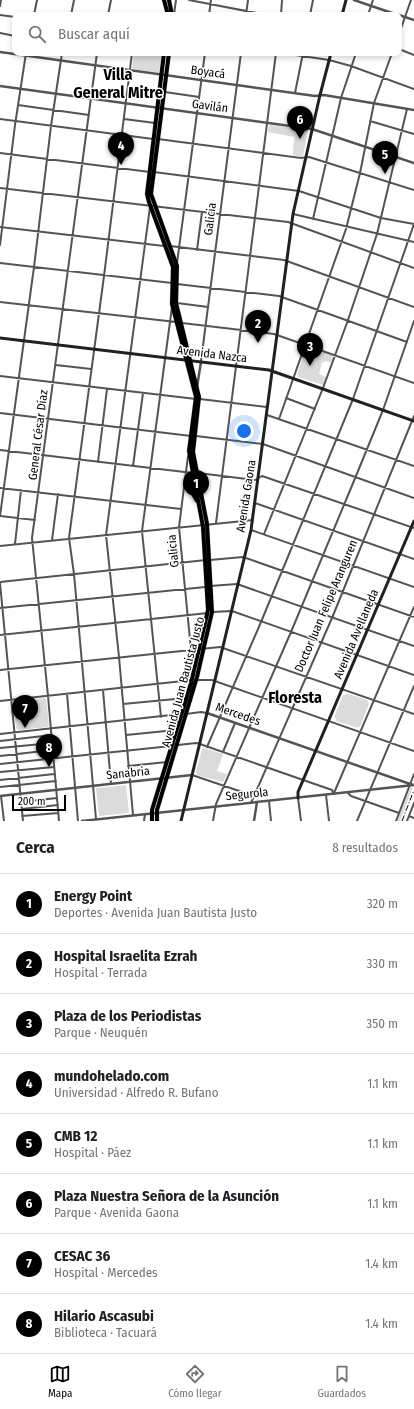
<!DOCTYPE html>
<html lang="es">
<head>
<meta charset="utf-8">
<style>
	body { margin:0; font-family:"Fira Sans Condensed",sans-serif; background:#f2f2f2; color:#202124 }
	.scale { position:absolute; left:12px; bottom:10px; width:54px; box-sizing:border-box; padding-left:4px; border:2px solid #000; border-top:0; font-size:11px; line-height:14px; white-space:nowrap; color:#000; -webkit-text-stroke:3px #fff; paint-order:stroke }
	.you { position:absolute; left:244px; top:431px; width:14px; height:14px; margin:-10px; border:3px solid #fff; border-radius:50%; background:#1a73e8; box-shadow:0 0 0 6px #1a73e833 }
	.badge { display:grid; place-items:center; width:26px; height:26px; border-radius:50%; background:#000; color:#fff; font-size:13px; font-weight:700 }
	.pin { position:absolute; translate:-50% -33px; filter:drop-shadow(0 1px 2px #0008) }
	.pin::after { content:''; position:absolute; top:21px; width:14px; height:12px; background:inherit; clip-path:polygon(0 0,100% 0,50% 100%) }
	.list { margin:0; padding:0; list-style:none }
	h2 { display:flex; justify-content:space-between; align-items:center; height:52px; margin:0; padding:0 16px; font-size:17px }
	h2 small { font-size:13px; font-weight:400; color:#757577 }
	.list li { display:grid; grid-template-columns:26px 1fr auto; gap:12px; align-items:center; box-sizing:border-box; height:60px; padding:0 16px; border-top:1px solid #e0e0e0 }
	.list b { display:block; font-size:15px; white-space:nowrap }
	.list p { margin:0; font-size:13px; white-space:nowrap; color:#757577 }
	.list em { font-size:13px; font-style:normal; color:#757577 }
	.icon { flex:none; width:22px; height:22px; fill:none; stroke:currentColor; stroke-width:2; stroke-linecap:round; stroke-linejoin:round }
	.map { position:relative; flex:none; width:414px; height:821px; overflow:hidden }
	.search { position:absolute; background:#fff; box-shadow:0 2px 6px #0003; left:12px; right:12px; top:12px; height:44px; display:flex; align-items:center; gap:10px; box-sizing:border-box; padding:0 14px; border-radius:8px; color:#757577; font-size:15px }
	.sheet { height:532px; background:#fff }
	nav { display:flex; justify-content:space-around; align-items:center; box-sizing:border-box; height:56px; border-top:1px solid #e0e0e0; background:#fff; font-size:11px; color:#757577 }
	nav a { display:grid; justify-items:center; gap:2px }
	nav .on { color:#000 }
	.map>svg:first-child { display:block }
</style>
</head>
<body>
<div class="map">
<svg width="414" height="821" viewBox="0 0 414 821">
	<rect width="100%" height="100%" fill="#fff"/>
	<path fill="#dbdbdb" d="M134,53H163L160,73L133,69L132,68Z
		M269,125H271L308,130L303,157L293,155L294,137L268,132Z
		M306,346L332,355L333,357L331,363L326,361L322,363L319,374L326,377L323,385L298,377L297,375Z
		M348,694L367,700L369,704L360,727H358L357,728L336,721V719L334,717L343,695Z
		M45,698L46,699L49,725L47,727L18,730L16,728L14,703L15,702Z
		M204,748L223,754L217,771L227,774L223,782L197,775L196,772L202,749Z
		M126,785L129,813L99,816L96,789L97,788Z
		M413,787L400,821H397L410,788Z"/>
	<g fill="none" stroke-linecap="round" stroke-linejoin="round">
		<defs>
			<path id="primary" d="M164,0L168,15
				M169,0L172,15
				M152,821V810L191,683L208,610L203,527L189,451L196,397L172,304L173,267L149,202L147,194L164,53
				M157,821V810L197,677L212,612L207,524L193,452L199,397L176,303L177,266L151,194L169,53"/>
		</defs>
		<use href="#primary" stroke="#dbdbdb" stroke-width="5"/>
		<path stroke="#545454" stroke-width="2" d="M189,0L267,15
			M0,6L1,0
			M174,14L176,0
			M0,15L15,17
			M34,15L37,0
			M71,15L74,0
			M108,15L111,0
			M209,15L211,0
			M246,15L248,0
			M281,15L282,0
			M310,15L313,0
			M368,15L373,0
			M0,33L15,36
			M399,34L411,0
			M399,49L414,55
			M282,53L329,60L351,66L414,89
			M128,88L158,92
			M165,92L199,97
			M295,93L303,53
			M18,105L89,115
			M0,119L153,139
			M124,119L155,123
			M370,121L414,134
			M158,139L301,158L309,157L414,190
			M0,153L150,172
			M154,172L299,191L381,218L414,224L353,399L261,622L207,747
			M0,188L288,222L414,268
			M293,214L414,242
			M313,219L341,98L356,53
			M0,227L164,246
			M0,245L15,125L26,53
			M170,246L284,260L414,307
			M197,250L202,212
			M0,263L172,283
			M177,263L205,53
			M177,284L279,296L407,342
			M0,302L176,322
			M177,303L208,307
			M182,323L274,334L414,383
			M201,361L241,53
			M56,365L91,369
			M0,376L196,399
			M286,398L315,409
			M200,399L267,407
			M0,413L191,436
			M267,415L414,466
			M279,419L346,229L360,173L374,103L392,53
			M196,436L263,444L414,498
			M0,450L193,473
			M188,456L179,527L191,650
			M98,462L107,389
			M133,466L143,393
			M198,473L255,480L262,476L414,528
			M0,488L181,509
			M255,503L414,559
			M0,516L34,267L51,126L62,53
			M0,516L35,520
			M216,523L276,53
			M251,530L414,587
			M264,534L323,388L348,320L377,234L407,109
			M52,540L58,494
			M15,544L21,490
			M0,546L253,520
			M210,560L243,557L414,617
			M0,582L206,560
			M0,583L23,821
			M210,586L237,584L414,646
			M0,608L205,587
			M212,612L232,611L414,675
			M0,635L208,613
			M0,670L220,647L414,714
			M196,680H212L414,751
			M103,690L111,784
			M67,694L78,821
			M0,701L192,680
			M123,704L186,698
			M186,714L201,712L207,713
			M161,717L142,531L172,307
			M0,734L180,714
			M126,735L176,730
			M0,741L52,735
			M178,745L196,743L200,744L332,790L334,794
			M0,748L52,743
			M223,752L235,723
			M0,756L52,750
			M0,764L171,746
			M128,766L167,762
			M0,772L54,767
			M192,775L254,796
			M0,780L54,774
			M0,787L56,781
			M334,793L414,607
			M348,793L351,796L399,813
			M326,795L329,821
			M1,796L4,821
			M298,798L301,821
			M269,801L271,821
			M21,802L57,798
			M251,803L332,618L414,416
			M22,809L58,805
			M133,815L119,657L106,535L150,207
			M22,816L58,813
			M409,816L414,818
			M96,819L74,574L69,538L104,276L132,53
			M59,821L48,696L32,538L97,53
			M144,821L145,814
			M213,821L216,804L291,632L356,476L383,410L414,321
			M357,821L414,686
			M396,821L414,774
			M407,821L414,803"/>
		<path stroke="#545454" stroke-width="2.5" d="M354,0L398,15
			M399,15L414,20
			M0,52L315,96L324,95L414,110
			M0,86L312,129L414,163
			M197,387L201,362
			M207,713L413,785
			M0,796L192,775
			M82,821L414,785
			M254,821L257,802"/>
		<path stroke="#212121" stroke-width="3" d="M342,15L346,0
			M0,338L269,370L414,421
			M298,798V792L414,521
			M181,821L251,530L293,214L320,95L331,53"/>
		<use href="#primary" stroke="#000" stroke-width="4"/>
		<path stroke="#000" stroke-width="1" stroke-dasharray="6 2 1 2" stroke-linecap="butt" d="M402,821L414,790"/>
	</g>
	<g text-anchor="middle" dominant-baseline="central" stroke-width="3" stroke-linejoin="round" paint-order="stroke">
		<g font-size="12" fill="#000" stroke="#fff">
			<text transform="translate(208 72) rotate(8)">Boyacá</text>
			<text transform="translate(210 106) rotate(8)">Gavilán</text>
			<text transform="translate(210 219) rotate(-83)">Galicia</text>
			<text transform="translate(212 354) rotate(7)">Avenida Nazca</text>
			<text transform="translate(38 435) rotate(-83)">General César Díaz</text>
			<text transform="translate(246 496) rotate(-81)">Avenida Gaona</text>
			<text transform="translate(173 551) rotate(-96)">Galicia</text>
			<text transform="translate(326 606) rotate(-67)">Doctor Juan Felipe Aranguren</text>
			<text transform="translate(356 634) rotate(-67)">Avenida Avellaneda</text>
			<text transform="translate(183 682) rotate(-75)">Avenida Juan Bautista Justo</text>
			<text transform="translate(238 714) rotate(19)">Mercedes</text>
			<text transform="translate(128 773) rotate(-6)">Sanabria</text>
			<text transform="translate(247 794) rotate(-6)">Segurola</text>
		</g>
		<g font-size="16" font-weight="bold" fill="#000" stroke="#fff">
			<text x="118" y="74">Villa<tspan x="118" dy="18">General Mitre</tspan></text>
			<text x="295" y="697">Floresta</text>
		</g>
	</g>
</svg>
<div class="scale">200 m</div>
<div class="you"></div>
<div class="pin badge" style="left:196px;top:503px">1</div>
<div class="pin badge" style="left:258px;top:343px">2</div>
<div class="pin badge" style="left:310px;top:366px">3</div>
<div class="pin badge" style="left:121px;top:165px">4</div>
<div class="pin badge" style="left:385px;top:174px">5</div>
<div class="pin badge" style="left:300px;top:139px">6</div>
<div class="pin badge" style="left:25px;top:728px">7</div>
<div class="pin badge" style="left:49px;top:767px">8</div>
<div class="search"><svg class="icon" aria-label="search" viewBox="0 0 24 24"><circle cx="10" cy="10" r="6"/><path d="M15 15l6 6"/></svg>Buscar aquí</div>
</div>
<section class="sheet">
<h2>Cerca<small>8 resultados</small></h2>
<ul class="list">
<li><span class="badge">1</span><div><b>Energy Point</b><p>Deportes · Avenida Juan Bautista Justo</p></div><em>320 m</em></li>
<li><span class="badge">2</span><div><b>Hospital Israelita Ezrah</b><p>Hospital · Terrada</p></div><em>330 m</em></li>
<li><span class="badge">3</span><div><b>Plaza de los Periodistas</b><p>Parque · Neuquén</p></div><em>350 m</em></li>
<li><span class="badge">4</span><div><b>mundohelado.com</b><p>Universidad · Alfredo R. Bufano</p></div><em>1.1 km</em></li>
<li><span class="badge">5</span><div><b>CMB 12</b><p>Hospital · Páez</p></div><em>1.1 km</em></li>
<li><span class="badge">6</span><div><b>Plaza Nuestra Señora de la Asunción</b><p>Parque · Avenida Gaona</p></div><em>1.1 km</em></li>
<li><span class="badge">7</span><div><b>CESAC 36</b><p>Hospital · Mercedes</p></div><em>1.4 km</em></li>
<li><span class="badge">8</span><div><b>Hilario Ascasubi</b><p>Biblioteca · Tacuará</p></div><em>1.4 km</em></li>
</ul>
</section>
<nav>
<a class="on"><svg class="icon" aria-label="map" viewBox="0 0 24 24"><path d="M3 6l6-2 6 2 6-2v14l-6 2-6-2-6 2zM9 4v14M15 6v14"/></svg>Mapa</a>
<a><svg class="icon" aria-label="directions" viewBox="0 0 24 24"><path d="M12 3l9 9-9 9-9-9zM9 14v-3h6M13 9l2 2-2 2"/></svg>Cómo llegar</a>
<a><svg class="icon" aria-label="saved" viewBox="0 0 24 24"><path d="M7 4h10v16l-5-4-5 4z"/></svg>Guardados</a>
</nav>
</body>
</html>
